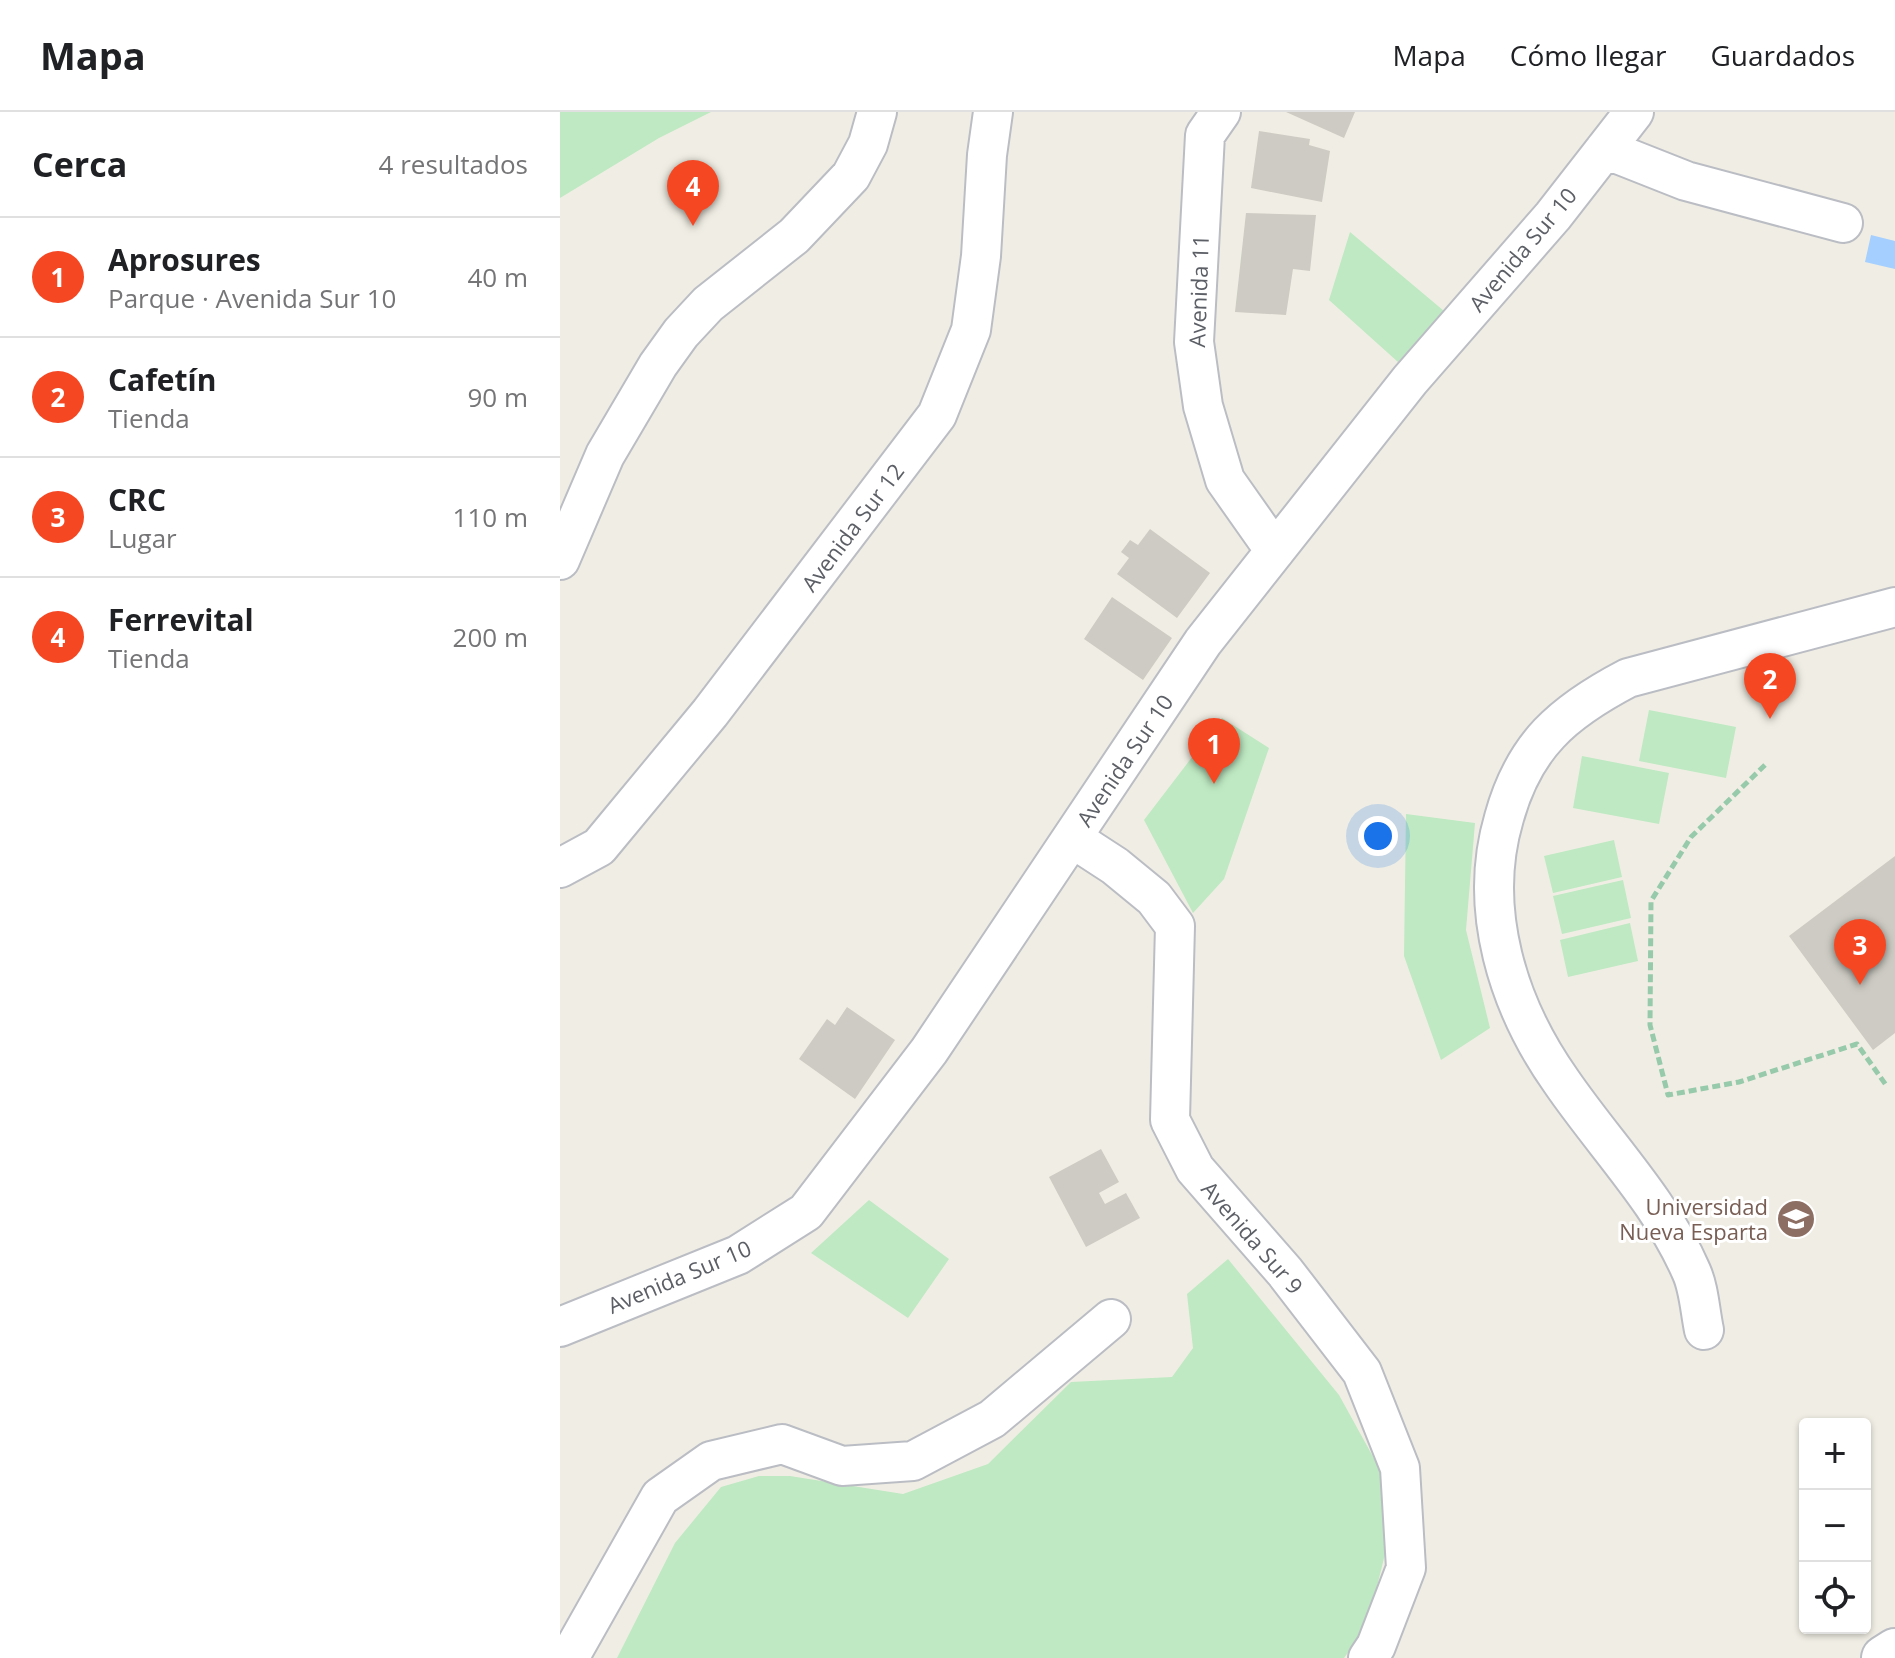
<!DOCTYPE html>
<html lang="es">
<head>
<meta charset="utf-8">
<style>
	body { margin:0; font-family:"Open Sans",sans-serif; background:#f6f6f6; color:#202124 }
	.controls { position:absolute; right:24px; bottom:24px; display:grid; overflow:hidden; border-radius:8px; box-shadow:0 2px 6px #0004 }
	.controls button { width:72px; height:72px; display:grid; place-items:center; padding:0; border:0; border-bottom:2px solid #e0e0e0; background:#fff; color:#202124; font:40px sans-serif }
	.you { position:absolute; left:818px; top:724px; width:28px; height:28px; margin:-20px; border:6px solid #fff; border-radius:50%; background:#1a73e8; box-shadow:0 0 0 12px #1a73e833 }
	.badge { display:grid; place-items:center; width:52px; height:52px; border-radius:50%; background:#f64723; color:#fff; font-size:26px; font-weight:700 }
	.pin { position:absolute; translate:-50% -66px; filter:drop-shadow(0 2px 4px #0008) }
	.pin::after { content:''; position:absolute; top:42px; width:28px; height:24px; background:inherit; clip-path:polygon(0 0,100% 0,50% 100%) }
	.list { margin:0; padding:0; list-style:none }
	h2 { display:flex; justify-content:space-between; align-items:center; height:104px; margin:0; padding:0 32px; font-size:34px }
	h2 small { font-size:26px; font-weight:400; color:#757577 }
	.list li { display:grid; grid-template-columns:52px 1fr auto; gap:24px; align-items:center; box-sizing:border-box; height:120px; padding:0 32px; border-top:2px solid #e0e0e0 }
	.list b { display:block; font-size:30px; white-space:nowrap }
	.list p { margin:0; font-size:26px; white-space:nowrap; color:#757577 }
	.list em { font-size:26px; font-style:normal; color:#757577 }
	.icon { flex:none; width:44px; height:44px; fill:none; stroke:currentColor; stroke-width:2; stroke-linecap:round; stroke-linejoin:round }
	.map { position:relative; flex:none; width:1335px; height:1546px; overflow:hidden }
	header { display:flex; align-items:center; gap:48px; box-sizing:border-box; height:112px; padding:0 40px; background:#fff; border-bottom:2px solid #e0e0e0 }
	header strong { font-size:38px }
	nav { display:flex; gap:44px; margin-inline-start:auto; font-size:28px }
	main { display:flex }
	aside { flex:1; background:#fff }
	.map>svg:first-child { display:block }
</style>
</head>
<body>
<header>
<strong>Mapa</strong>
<nav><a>Mapa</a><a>Cómo llegar</a><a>Guardados</a></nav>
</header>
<main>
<aside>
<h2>Cerca<small>4 resultados</small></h2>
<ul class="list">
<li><span class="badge">1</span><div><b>Aprosures</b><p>Parque · Avenida Sur 10</p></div><em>40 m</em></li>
<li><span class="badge">2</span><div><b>Cafetín</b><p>Tienda</p></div><em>90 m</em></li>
<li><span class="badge">3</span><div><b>CRC</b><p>Lugar</p></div><em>110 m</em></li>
<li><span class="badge">4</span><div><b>Ferrevital</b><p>Tienda</p></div><em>200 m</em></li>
</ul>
</aside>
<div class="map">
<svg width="1335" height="1546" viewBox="0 0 1335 1546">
	<rect width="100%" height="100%" fill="#f0eee4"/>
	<path fill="#bee9c2" d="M0,0H151L99,26L0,86Z
		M790,120L884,199L838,250L769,188Z
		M1089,598L1176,615L1166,666L1079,649Z
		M662,606L709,636L664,767L633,801L584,708Z
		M1022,644L1109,661L1099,712L1013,696Z
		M846,702L915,711L906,818L930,916L881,948L844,844Z
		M1054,728L1062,765L993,781L984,744Z
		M1063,768L1071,806L1002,822L993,784Z
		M1070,811L1078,849L1008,865L1000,828Z
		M309,1088L389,1147L348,1206L251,1141Z
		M668,1147L779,1283L822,1361L826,1438L807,1515L784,1546H57L115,1431L161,1375L199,1364H230L343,1382L428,1352L511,1270L612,1265L633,1236L627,1182Z"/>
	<path fill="#a4cfff" d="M1311,123L1335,129V157L1305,150Z"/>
	<path fill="#cdcbc3" d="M726,0H795L784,26Z
		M699,19L750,27L749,33L770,39L762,90L691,76Z
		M686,101L756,103L750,159L733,157L726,203L675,200Z
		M590,417L650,461L617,506L557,462L569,446L561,440L570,428L578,433Z
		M552,485L612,526L583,568L524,527Z
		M1335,744V921L1313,938L1229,824Z
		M287,895L335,928L295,987L239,947L267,907L275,913Z
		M541,1037L559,1070L539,1081L545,1092L566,1081L580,1106L526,1135L489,1065Z"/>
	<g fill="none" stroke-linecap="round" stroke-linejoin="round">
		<defs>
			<path id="minor" d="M661,0L645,23L634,230L643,294L665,368L715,439
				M1045,37L1126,69L1283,111
				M0,448L45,343L98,253L121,221L148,192L234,124L291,64L308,32L317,0
				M512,726L555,754L594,786L615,814L610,1008L635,1057L725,1160L802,1260L840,1356L846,1456L816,1534L808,1546
				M0,756L39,735L150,601L377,303L411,218L421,144L427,43L433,0
				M0,1215L178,1143L246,1100L369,939L643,530L850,268L993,104L1074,0
				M1144,1218C1140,1199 1139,1176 1131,1159C1100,1088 1044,1032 1001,969C948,894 917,797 944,706C964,633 1003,600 1068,566L1335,495
				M9,1546L100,1385L151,1349L222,1332L282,1354L353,1349L432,1307L551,1207"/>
			<path id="secondary" d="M1324,1546L1335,1539"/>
		</defs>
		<use href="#minor" stroke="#bbbdc4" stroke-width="42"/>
		<use href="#secondary" stroke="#b9bcc3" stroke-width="48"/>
		<path stroke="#96caaa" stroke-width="5" stroke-dasharray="8 4" stroke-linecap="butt" d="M1205,653L1131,725L1091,789L1090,913L1108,983L1179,970L1297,932L1326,973"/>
		<use href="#minor" stroke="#fff" stroke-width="38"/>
		<use href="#secondary" stroke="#fff" stroke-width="44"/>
	</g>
	<defs>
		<symbol id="university-disc" viewBox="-11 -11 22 22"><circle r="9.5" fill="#8d6e63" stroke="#fff"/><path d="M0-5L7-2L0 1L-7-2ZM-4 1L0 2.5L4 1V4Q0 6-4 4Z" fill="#fff"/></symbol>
	</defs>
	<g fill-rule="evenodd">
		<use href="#university-disc" x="1214" y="1085" width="44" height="44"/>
	</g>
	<g text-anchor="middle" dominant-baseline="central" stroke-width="6" stroke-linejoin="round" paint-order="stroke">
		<g font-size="22" fill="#5c5f66" stroke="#fff">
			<text transform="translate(962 137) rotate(-50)">Avenida Sur 10</text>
			<text transform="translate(638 179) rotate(-88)">Avenida 11</text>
			<text transform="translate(292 415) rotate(-53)">Avenida Sur 12</text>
			<text transform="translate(564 648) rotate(-56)">Avenida Sur 10</text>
			<text transform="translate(693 1125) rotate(49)">Avenida Sur 9</text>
			<text transform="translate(119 1164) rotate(-23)">Avenida Sur 10</text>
		</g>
		<g font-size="22" fill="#785e54" stroke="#fff" text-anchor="end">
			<text x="1208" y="1094">Universidad<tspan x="1208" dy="25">Nueva Esparta</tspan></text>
		</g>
	</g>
</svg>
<div class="controls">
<button>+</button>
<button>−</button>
<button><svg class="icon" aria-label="locate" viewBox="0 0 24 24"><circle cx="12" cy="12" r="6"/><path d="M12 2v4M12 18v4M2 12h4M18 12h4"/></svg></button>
</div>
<div class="you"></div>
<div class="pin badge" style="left:654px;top:672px">1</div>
<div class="pin badge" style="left:1210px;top:607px">2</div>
<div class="pin badge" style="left:1300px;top:873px">3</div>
<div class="pin badge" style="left:133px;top:114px">4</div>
</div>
</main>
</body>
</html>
